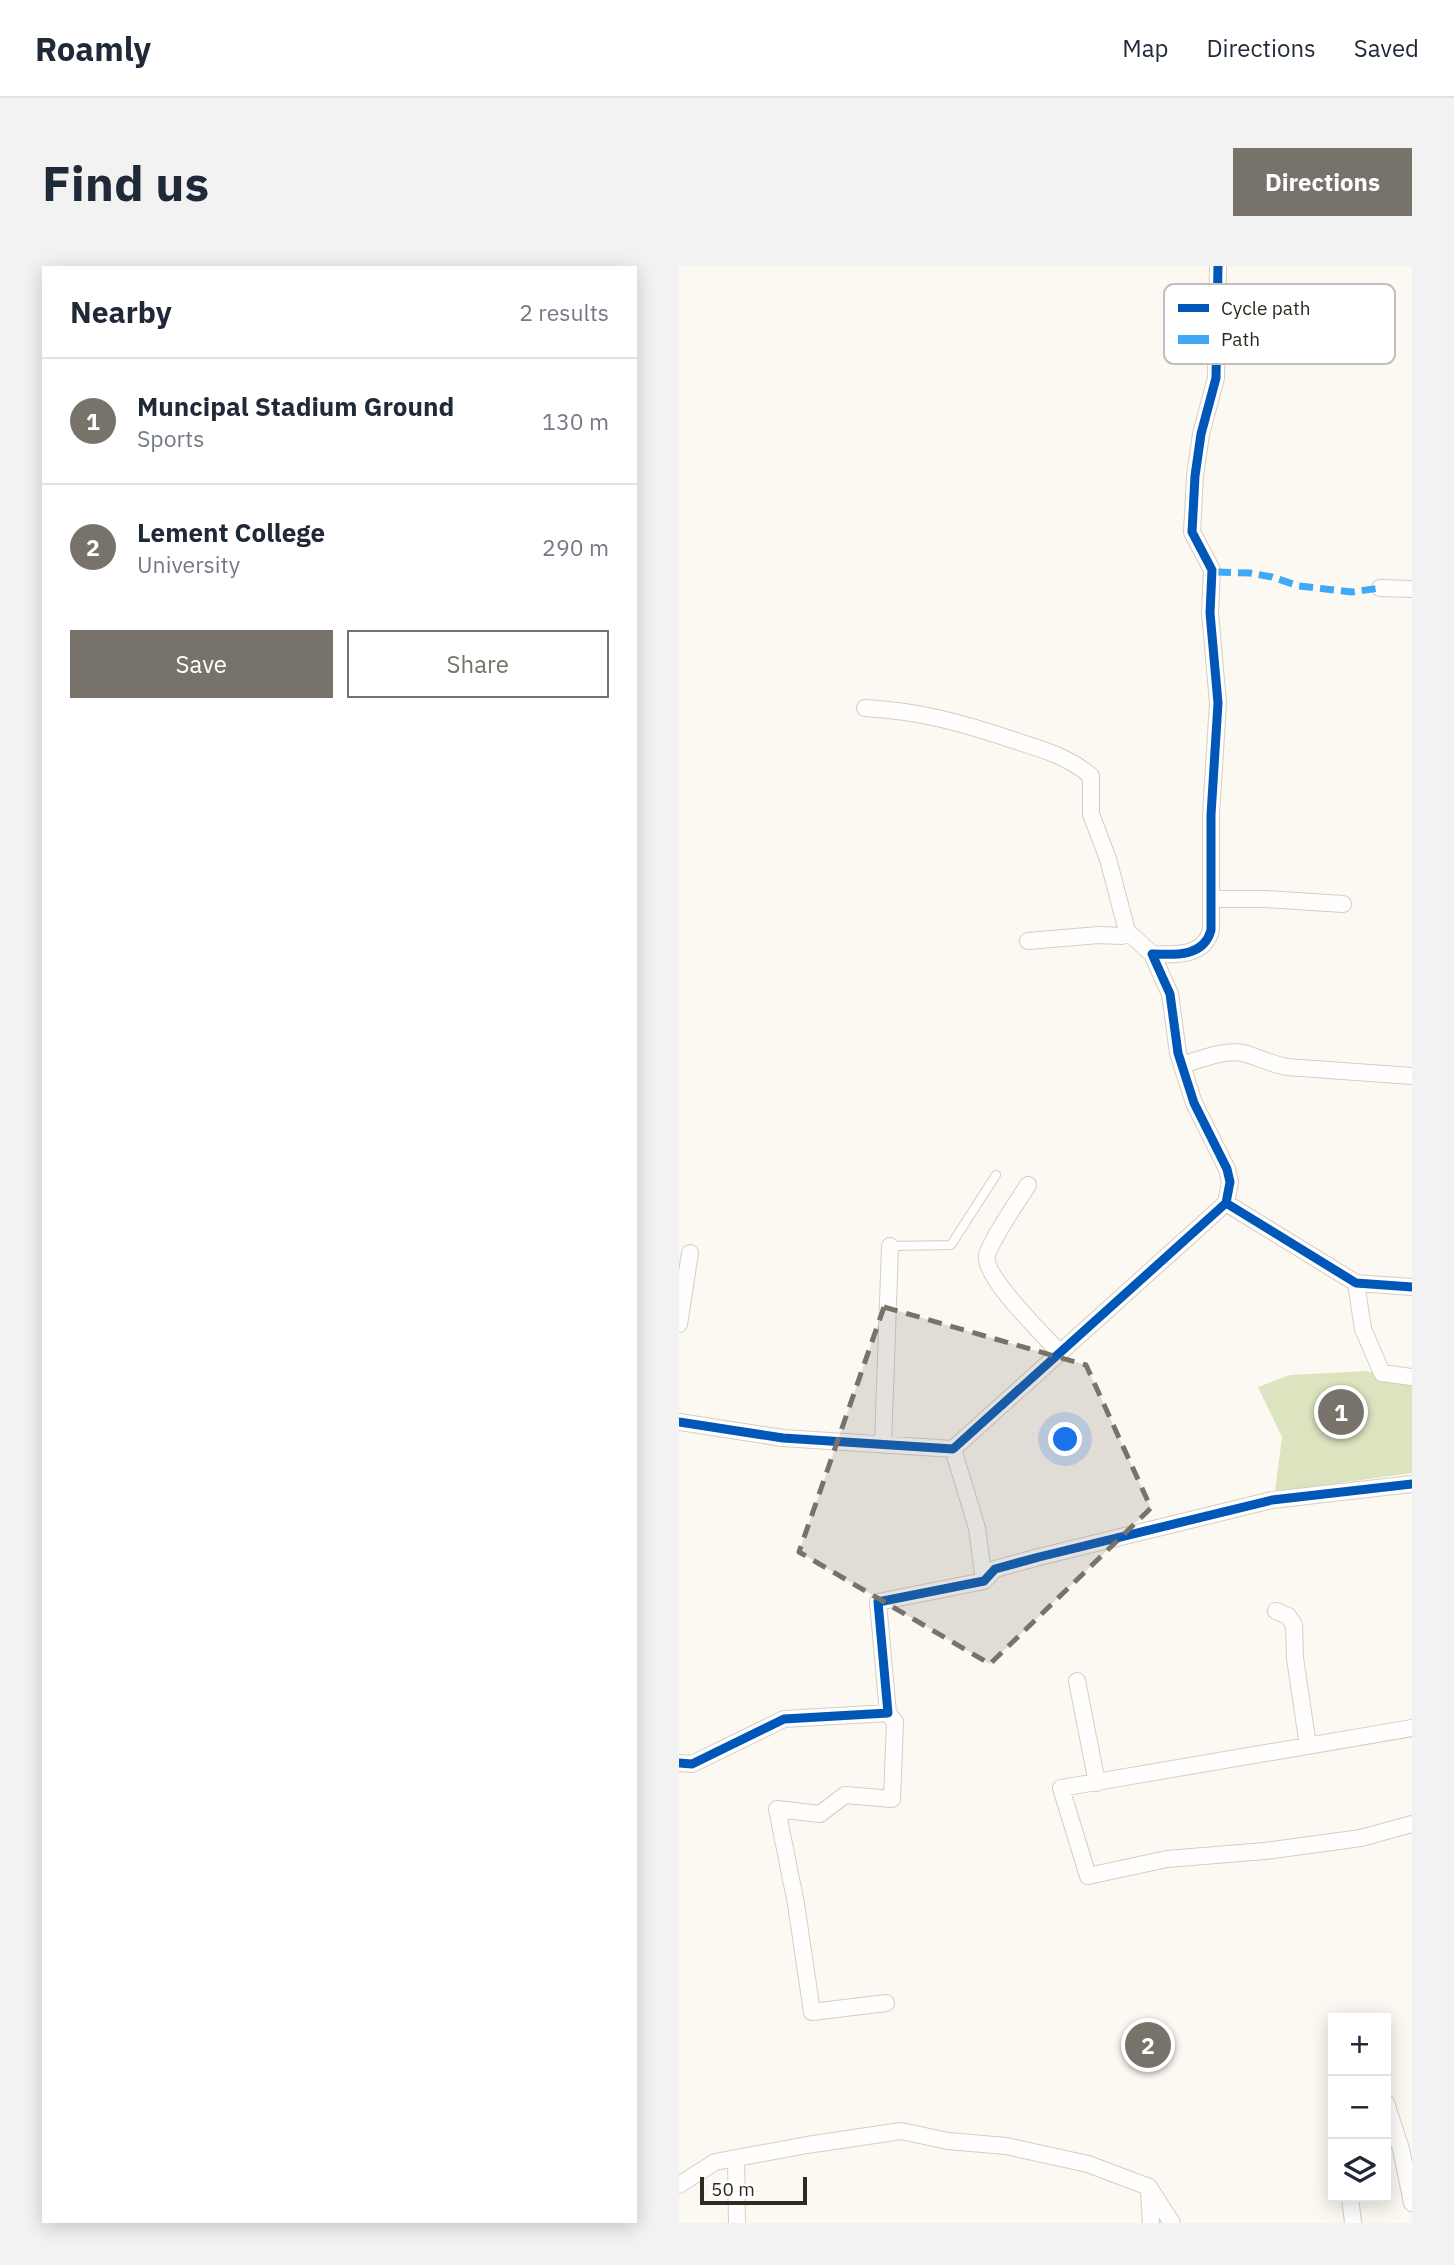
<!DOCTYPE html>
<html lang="en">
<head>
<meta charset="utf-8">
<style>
	body { margin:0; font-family:"IBM Plex Sans",sans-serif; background:#f2f2f3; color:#1f2937 }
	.controls { position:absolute; right:21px; bottom:21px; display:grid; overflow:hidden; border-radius:0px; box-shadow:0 4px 18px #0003 }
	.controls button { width:63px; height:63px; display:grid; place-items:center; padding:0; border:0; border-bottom:2px solid #e0e1e3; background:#fff; color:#1f2937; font:35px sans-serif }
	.scale { position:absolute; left:21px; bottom:18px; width:107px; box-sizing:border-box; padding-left:7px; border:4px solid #302b21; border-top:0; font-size:19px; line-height:24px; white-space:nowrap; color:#302b21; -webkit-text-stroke:5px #fff; paint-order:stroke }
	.you { position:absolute; left:387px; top:1174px; width:24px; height:24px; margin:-18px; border:5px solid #fff; border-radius:50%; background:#1a73e8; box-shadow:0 0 0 10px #1a73e833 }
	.badge { display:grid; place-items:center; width:46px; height:46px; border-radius:50%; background:#77736a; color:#fff; font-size:23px; font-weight:700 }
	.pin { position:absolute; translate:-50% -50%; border:4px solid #fff; box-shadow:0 2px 7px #0006 }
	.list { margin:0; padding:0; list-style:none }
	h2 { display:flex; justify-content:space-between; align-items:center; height:91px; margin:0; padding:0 28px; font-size:30px }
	h2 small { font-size:23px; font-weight:400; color:#747a83 }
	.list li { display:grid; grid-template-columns:46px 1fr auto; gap:21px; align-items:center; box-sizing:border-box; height:126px; padding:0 28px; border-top:2px solid #e0e1e3 }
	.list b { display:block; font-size:26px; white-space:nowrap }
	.list p { margin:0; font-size:23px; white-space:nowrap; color:#747a83 }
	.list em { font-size:23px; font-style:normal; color:#747a83 }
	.actions { display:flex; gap:14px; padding:21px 28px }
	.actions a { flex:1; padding:16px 0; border:2px solid #77736a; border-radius:0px; text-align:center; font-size:24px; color:#77736a }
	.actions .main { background:#77736a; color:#fff }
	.icon { flex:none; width:38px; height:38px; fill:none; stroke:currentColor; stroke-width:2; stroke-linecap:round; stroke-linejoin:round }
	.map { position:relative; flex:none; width:733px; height:1957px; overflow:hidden; border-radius:0px }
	header { display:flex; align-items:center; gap:42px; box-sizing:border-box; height:98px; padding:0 35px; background:#fff; border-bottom:2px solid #e0e1e3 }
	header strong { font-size:33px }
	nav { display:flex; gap:38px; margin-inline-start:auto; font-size:24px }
	.intro { display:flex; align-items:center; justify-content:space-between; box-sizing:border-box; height:168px; padding:0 42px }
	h1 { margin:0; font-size:49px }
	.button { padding:18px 32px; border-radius:0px; background:#77736a; color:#fff; font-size:24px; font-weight:700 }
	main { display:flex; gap:42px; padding:0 42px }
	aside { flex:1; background:#fff; border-radius:0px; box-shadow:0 4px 18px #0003 }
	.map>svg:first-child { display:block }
</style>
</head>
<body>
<header>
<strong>Roamly</strong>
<nav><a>Map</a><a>Directions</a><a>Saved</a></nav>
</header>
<div class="intro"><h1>Find us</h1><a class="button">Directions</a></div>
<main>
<aside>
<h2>Nearby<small>2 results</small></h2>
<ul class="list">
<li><span class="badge">1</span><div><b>Muncipal Stadium Ground</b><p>Sports</p></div><em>130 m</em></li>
<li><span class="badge">2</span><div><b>Lement College</b><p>University</p></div><em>290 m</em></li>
</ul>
<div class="actions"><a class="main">Save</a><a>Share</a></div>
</aside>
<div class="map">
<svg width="733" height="1957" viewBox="0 0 733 1957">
	<rect width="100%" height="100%" fill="#fcf8f2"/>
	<path fill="#dce3bf" d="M687,1105L733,1117V1207L596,1226L603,1171L579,1121L611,1109Z"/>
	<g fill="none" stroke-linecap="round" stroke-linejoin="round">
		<defs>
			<path id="lane" d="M211,980L272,979L317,909"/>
			<path id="street" d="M539,0L537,112L522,168L516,210L513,266L533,304L531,347L539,437L532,549V664C525,691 496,689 473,688L491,728L499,787L515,837L548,903L551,916L547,937
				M701,322L733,323
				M186,442C240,445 284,457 334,474C365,484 388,490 412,510V548L429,593L448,665L473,688
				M532,633H586L664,638
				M349,675L420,669L443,670L448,665
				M503,799C519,794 547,783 564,787C579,791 592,798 608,801L733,810
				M349,919C339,935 313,972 308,989C303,1010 365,1069 381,1087
				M677,1017L684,1063L703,1107L733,1111
				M0,1058L11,987
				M0,1156L104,1172L274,1183L547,937L677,1017L733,1021
				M204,1178L211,980
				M274,1183L298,1262L305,1315
				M597,1345L609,1350L615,1359L616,1392L629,1480
				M398,1415L418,1517
				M733,1462L382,1522L409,1610L488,1593L586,1585L682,1572L733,1558
				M0,1497L13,1498L105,1453L209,1447L199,1336L305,1315L316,1303L360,1291L593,1234L733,1218
				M207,1737L133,1746L117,1638L98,1543L141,1548L166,1529L213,1533L216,1456L209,1447
				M707,1837L722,1883L733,1937
				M57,1892L58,1957
				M0,1919L36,1896L128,1879L222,1865L269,1875L327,1880L409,1898L470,1921L493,1957
				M470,1925L472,1957
				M671,1931L674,1957"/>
		</defs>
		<use href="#lane" stroke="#d3cec7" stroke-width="10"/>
		<use href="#street" stroke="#d3cec7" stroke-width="18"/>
		<use href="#lane" stroke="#fffefd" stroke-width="8"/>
		<use href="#street" stroke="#fffefd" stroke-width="16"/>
		<path stroke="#3fa9f5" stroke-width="7" stroke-dasharray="14 7" stroke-linecap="butt" d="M538,306L571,307L593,311L620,320L673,326L701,322"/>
		<defs>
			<path id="cycleway" d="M539,0L537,112L522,168L516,210L513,266L533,304L531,347L539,437L532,549V664C525,691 496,689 473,688L491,728L499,787L515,837L548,903L551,916L547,937
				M0,1156L104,1172L274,1183L547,937L677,1017L733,1021
				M0,1497L13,1498L105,1453L209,1447L199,1336L305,1315L316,1303L360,1291L593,1234L733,1218"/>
		</defs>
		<use href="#cycleway" stroke="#fff" stroke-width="13"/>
		<use href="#cycleway" stroke="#0057b8" stroke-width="9"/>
	</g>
	<path fill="#77736a" fill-opacity="0.2" stroke="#77736a" stroke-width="5" stroke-dasharray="14 9" stroke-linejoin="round" d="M205,1041L407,1099L472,1242L311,1398L120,1286Z"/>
	<rect x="485" y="18" width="231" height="80" rx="10" fill="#fff" stroke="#c1bfbc" stroke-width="2"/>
	<rect x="499" y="38" width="31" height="8" fill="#0057b8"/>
	<rect x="499" y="69" width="31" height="9" fill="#3fa9f5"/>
	<g font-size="19" fill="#302b21">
		<text x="542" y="49">Cycle path</text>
		<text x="542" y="80">Path</text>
	</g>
</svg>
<div class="controls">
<button>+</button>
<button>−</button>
<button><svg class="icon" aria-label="layers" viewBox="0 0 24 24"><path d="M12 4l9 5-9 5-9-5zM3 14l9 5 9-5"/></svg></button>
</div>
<div class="scale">50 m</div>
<div class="you"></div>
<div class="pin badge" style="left:662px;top:1146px">1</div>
<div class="pin badge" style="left:469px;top:1779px">2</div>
</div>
</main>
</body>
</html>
